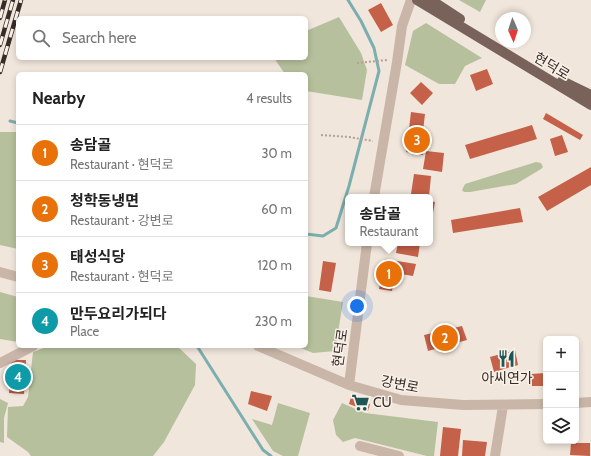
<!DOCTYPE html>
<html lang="en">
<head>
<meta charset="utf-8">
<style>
	body { margin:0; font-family:Cabin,"Noto Sans KR",sans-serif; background:#f2f2f2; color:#222 }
	.controls { position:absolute; right:12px; bottom:12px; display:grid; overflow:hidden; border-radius:6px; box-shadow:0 2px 6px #0003 }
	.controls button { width:36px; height:36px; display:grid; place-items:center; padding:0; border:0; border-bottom:1px solid #e0e0e0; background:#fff; color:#222; font:20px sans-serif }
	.compass { position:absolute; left:495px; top:12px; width:36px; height:36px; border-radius:50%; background:#fff; box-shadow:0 2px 6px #0003; rotate:177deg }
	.you { position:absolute; left:357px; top:306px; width:14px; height:14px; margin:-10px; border:3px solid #fff; border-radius:50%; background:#1a73e8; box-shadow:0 0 0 6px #1a73e833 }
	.badge { display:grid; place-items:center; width:26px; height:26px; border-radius:50%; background:#2563eb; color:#fff; font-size:13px; font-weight:700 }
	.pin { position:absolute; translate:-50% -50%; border:2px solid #fff; box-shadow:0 1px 4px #0006 }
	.popup { position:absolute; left:345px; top:194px; width:88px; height:52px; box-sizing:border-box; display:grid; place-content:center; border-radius:6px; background:#fff; filter:drop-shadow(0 1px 3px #0005); font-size:13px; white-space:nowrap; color:#767676 }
	.popup b { font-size:15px; color:#222 }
	.popup::after { content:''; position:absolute; left:50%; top:100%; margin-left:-8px; border:8px solid transparent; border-top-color:#fff }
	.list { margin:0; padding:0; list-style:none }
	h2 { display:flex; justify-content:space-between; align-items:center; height:52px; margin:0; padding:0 16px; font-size:17px }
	h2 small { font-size:13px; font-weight:400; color:#767676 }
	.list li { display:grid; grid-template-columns:26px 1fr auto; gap:12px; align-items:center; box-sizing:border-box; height:56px; padding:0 16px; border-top:1px solid #e0e0e0 }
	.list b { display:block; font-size:15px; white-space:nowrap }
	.list p { margin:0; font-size:13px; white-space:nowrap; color:#767676 }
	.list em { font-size:13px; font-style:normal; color:#767676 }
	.icon { flex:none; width:22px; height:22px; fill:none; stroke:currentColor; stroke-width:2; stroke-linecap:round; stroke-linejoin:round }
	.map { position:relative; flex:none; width:591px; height:456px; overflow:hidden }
	.search { position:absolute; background:#fff; box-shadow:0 2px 6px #0003; left:16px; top:16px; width:292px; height:44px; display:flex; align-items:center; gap:10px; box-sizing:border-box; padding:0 14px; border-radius:6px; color:#767676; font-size:15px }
	.panel { position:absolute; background:#fff; box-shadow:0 2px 6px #0003; left:16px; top:72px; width:292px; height:276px; border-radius:6px }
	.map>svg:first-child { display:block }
</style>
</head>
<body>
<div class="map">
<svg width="591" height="456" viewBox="0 0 591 456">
	<rect width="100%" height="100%" fill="#f1e6dc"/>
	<path fill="#b6c09c" d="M459,0H486L480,12Z
		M339,17L361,53L367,70L362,100L306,91V74H285L274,58H306V31Z
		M426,23L482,58L465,66L455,84H439L405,65L413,31Z
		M0,132H18V249L0,245Z
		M536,162L541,163L543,167L541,169L516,184L470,192H464L462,190L465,184Z
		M0,292L18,297V342L0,339Z
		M306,296L343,302L335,351L313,353L296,346H306Z
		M49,346H177L196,364L195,385L164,442L153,456H31L28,452L7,437L8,407L23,406L28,397L33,352Z
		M0,399L8,403L4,418V443L0,442Z
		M278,403L310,413L298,456H283L273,451L252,419L272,425Z
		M342,403L365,413L438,422L434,456H427L355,438L343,442L336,435L333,420Z"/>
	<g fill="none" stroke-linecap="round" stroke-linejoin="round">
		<path stroke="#7baeae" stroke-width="3" d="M10,121L18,123
			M306,234L323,236L336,228L349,186L379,71L374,48L361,21L348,0
			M197,346L263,450L271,456"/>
	</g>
	<path fill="#c46148" d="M381,3L393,25L381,32L368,10Z
		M487,69L493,84L476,91L470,75Z
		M421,82L433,93L422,105L410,93Z
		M411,112L425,114L423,131L409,129Z
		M546,113L583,135L580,140L543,119Z
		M532,125L537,139L470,159L465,145Z
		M409,133L426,136L423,155L406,152Z
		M562,135L568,152L555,156L550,139Z
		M426,151L444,153L442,172L423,169Z
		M591,167V185L547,211L538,197Z
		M414,174L431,176L429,197L411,194Z
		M430,201L435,202L431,224L430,223Z
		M520,208L523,222L453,233L451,220Z
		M398,243H420L418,257L396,253Z
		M385,259L416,264L413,276L395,273L392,291L379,289Z
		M323,261L336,263L331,292L319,290Z
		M462,326L467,340L428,351L424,335Z
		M515,350L518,365L494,372L490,357Z
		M11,360H26L24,394L9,393Z
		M546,373V386H532L531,374Z
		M251,391L272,396L267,411L248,404Z
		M351,397L370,404L368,411L349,404Z
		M443,427L461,429L458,456H440Z
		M463,440L487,442L485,456H462Z
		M571,443H590V456L570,455Z"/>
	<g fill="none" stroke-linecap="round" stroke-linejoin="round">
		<path stroke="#b5a092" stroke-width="2" stroke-dasharray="2 2" stroke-linecap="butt" d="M357,63L387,60
			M321,135L349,137L373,141"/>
		<path stroke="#c9b6a8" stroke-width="10" d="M374,197L397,62L402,26L411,0
			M0,272L18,277
			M258,346L349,385L401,400L463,405L546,404
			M0,363L33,346
			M349,385L367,243
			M576,403L591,402
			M360,446L399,456
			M495,456L503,406"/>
		<path stroke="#786259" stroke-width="10" d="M417,0L591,105
			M431,0L460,19
			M562,81L591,95"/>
		<defs>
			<path id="rail" d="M0,18L5,0
				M0,45L13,0
				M0,72L21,0"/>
		</defs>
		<use href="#rail" stroke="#362c28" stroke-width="4.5"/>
		<use href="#rail" stroke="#f9f1e8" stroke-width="3" stroke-dasharray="9" stroke-linecap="butt"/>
	</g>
	<defs>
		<symbol id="restaurant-bare" viewBox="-9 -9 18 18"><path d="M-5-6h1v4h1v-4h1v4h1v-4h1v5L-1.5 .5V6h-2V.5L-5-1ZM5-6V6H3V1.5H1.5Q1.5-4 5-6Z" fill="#1e5657" stroke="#f9f1e8" stroke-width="2.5" paint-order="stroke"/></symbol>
		<symbol id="supermarket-bare" viewBox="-9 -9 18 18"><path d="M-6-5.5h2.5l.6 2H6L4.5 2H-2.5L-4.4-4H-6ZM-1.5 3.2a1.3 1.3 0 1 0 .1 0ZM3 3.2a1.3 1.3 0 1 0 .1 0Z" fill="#1e5657" stroke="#f9f1e8" stroke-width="2.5" paint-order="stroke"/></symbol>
	</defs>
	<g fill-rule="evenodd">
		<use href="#restaurant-bare" x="494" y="346" width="25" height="25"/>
		<use href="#supermarket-bare" x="348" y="390" width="25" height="25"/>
	</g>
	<g text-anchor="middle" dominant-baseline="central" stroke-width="3" stroke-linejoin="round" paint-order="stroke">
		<g font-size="14" fill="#362c28" stroke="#f9f1e8">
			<text transform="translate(552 66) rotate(31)">현덕로</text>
			<text transform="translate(340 348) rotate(-82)">현덕로</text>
			<text transform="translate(400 384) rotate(11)">강변로</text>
		</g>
		<g font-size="14" fill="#362c28" stroke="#f9f1e8">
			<text x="507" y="378">아씨연가</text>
			<text x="373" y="402" text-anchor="start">CU</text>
		</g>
	</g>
</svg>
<div class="controls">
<button>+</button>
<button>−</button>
<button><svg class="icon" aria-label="layers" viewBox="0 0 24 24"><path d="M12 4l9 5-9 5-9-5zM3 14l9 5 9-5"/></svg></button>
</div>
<svg class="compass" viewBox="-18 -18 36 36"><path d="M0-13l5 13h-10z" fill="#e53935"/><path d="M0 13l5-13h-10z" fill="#767676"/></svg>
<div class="you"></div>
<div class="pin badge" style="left:389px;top:274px;background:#e8710a">1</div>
<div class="popup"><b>송담골</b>Restaurant</div>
<div class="pin badge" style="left:445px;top:338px;background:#e8710a">2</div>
<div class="pin badge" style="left:417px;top:140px;background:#e8710a">3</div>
<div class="pin badge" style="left:18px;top:377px;background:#0f9aa8">4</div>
<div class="search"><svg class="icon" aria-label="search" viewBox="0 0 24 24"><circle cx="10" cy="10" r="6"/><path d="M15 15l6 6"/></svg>Search here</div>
<section class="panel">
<h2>Nearby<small>4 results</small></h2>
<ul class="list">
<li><span class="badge" style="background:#e8710a">1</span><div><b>송담골</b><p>Restaurant · 현덕로</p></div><em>30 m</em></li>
<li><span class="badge" style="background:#e8710a">2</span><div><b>청학동냉면</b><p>Restaurant · 강변로</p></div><em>60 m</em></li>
<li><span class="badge" style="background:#e8710a">3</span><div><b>태성식당</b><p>Restaurant · 현덕로</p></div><em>120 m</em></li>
<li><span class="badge" style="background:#0f9aa8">4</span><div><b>만두요리가되다</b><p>Place</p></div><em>230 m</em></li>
</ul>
</section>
</div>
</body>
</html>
